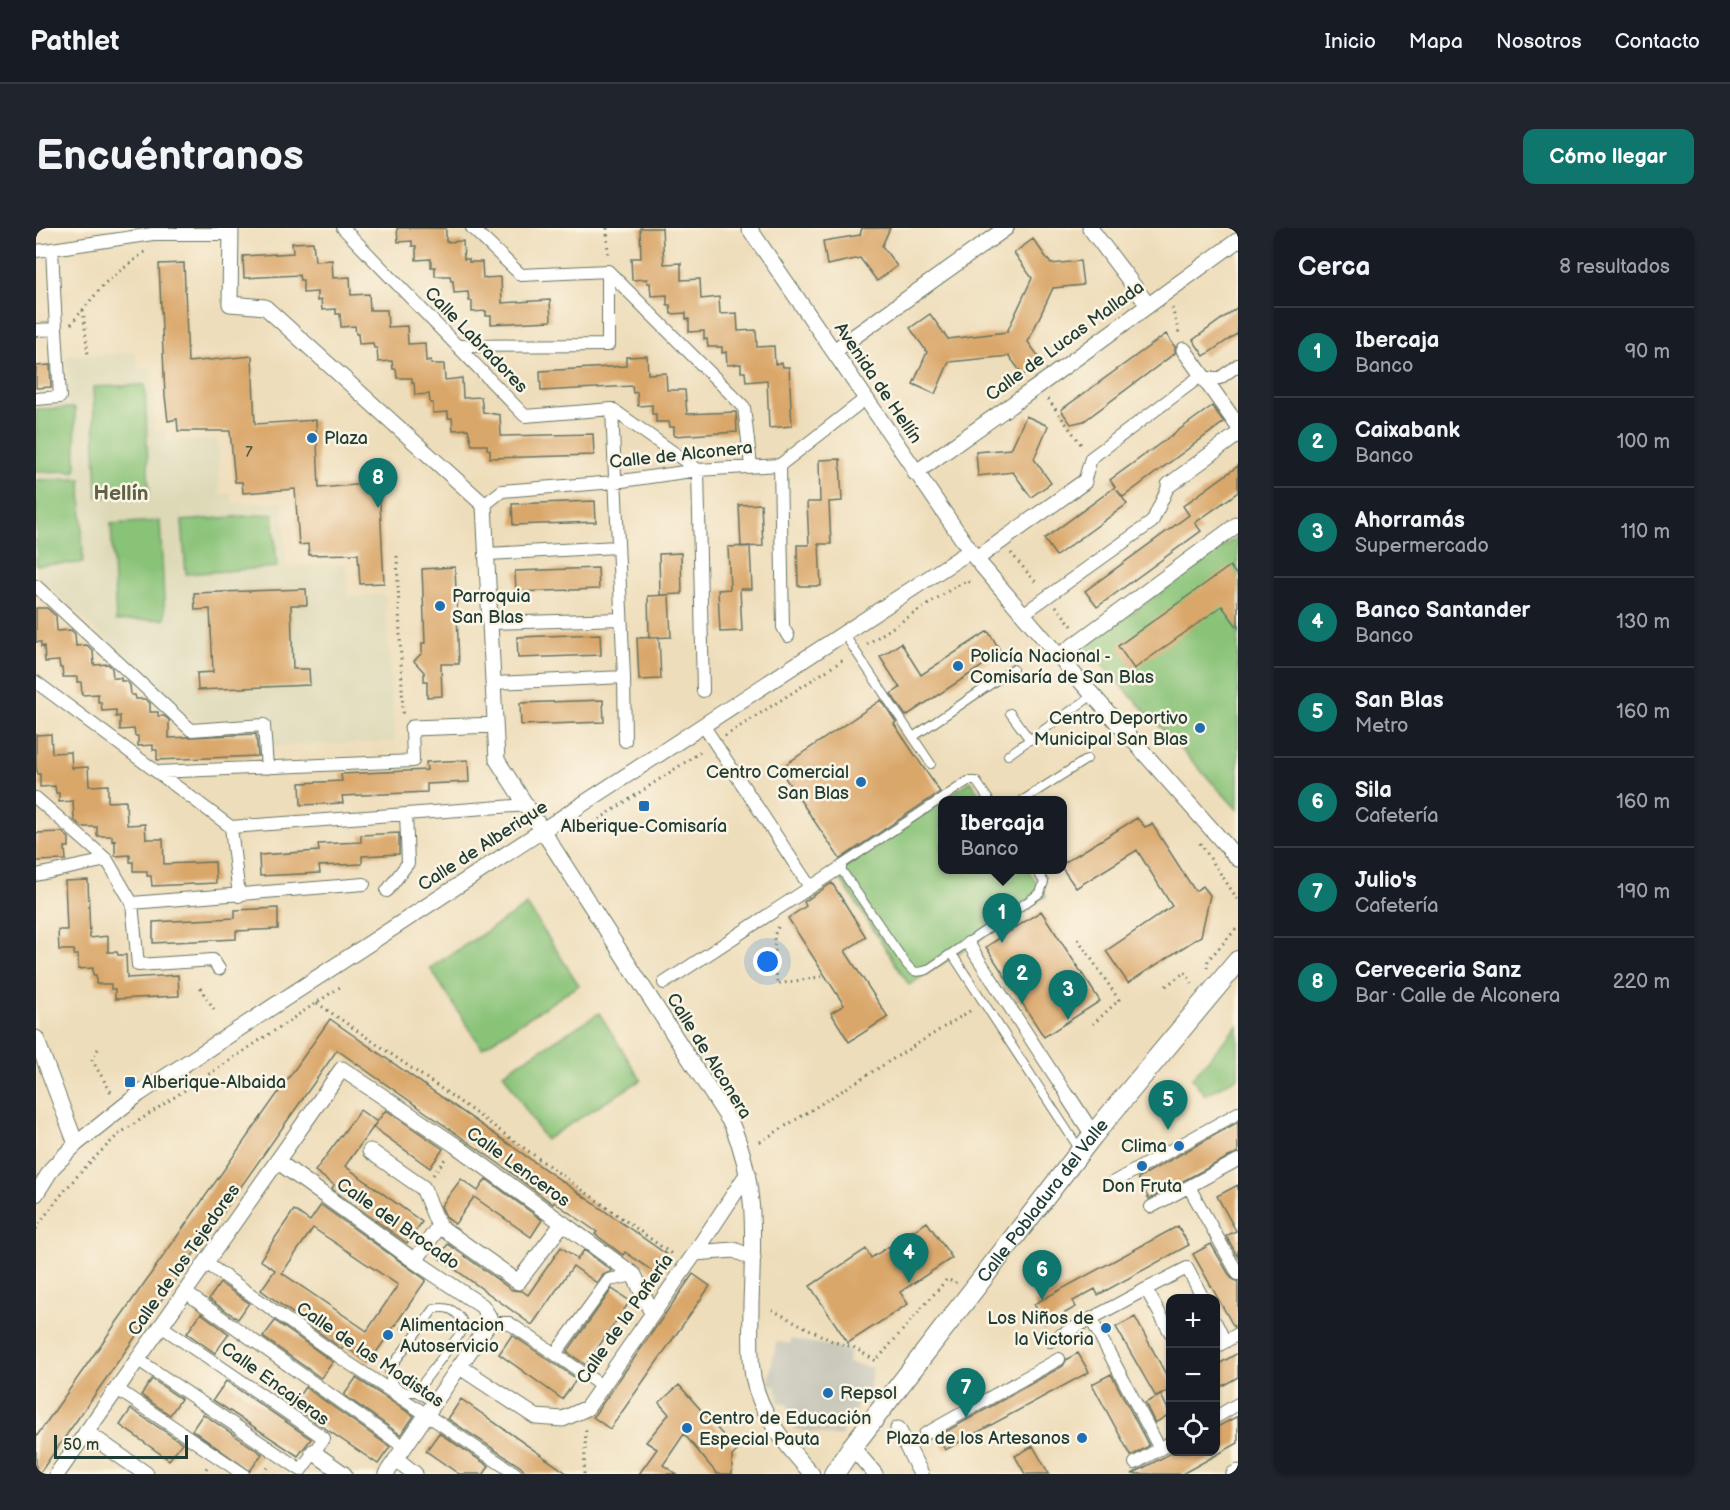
<!DOCTYPE html>
<html lang="es">
<head>
<meta charset="utf-8">
<style>
	body { margin:0; font-family:"Balsamiq Sans",sans-serif; background:#20242c; color:#f1f3f6 }
	.controls { position:absolute; right:18px; bottom:18px; display:grid; overflow:hidden; border-radius:12px; box-shadow:0 2px 4px #0004 }
	.controls button { width:54px; height:54px; display:grid; place-items:center; padding:0; border:0; border-bottom:2px solid #363941; background:#171b24; color:#f1f3f6; font:30px sans-serif }
	.scale { position:absolute; left:18px; bottom:15px; width:134px; box-sizing:border-box; padding-left:6px; border:3px solid #1f3d34; border-top:0; font-size:16px; line-height:21px; white-space:nowrap; color:#1f3d34; -webkit-text-stroke:4px #fcf5e5; paint-order:stroke }
	.you { position:absolute; left:732px; top:734px; width:21px; height:21px; margin:-15px; border:4px solid #fff; border-radius:50%; background:#1a73e8; box-shadow:0 0 0 9px #1a73e833 }
	.badge { display:grid; place-items:center; width:39px; height:39px; border-radius:50%; background:#0f766e; color:#fff; font-size:20px; font-weight:700 }
	.pin { position:absolute; translate:-50% -50px; filter:drop-shadow(0 2px 3px #0008) }
	.pin::after { content:''; position:absolute; top:32px; width:21px; height:18px; background:inherit; clip-path:polygon(0 0,100% 0,50% 100%) }
	.popup { position:absolute; left:902px; top:568px; width:129px; height:78px; box-sizing:border-box; display:grid; place-content:center; border-radius:12px; background:#171b24; filter:drop-shadow(0 2px 4px #0005); font-size:20px; white-space:nowrap; color:#9ea1a6 }
	.popup b { font-size:22px; color:#f1f3f6 }
	.popup::after { content:''; position:absolute; left:50%; top:100%; margin-left:-12px; border:12px solid transparent; border-top-color:#171b24 }
	.list { margin:0; padding:0; list-style:none }
	h2 { display:flex; justify-content:space-between; align-items:center; height:78px; margin:0; padding:0 24px; font-size:26px }
	h2 small { font-size:20px; font-weight:400; color:#9ea1a6 }
	.list li { display:grid; grid-template-columns:39px 1fr auto; gap:18px; align-items:center; box-sizing:border-box; height:90px; padding:0 24px; border-top:2px solid #363941 }
	.list b { display:block; font-size:22px; white-space:nowrap }
	.list p { margin:0; font-size:20px; white-space:nowrap; color:#9ea1a6 }
	.list em { font-size:20px; font-style:normal; color:#9ea1a6 }
	.icon { flex:none; width:33px; height:33px; fill:none; stroke:currentColor; stroke-width:2; stroke-linecap:round; stroke-linejoin:round }
	.map { position:relative; flex:none; width:1202px; height:1246px; overflow:hidden; border-radius:12px }
	header { display:flex; align-items:center; gap:36px; box-sizing:border-box; height:84px; padding:0 30px; background:#171b24; border-bottom:2px solid #363941 }
	header strong { font-size:28px }
	nav { display:flex; gap:33px; margin-inline-start:auto; font-size:21px }
	.intro { display:flex; align-items:center; justify-content:space-between; box-sizing:border-box; height:144px; padding:0 36px }
	h1 { margin:0; font-size:42px }
	.button { padding:15px 27px; border-radius:12px; background:#0f766e; color:#fff; font-size:21px; font-weight:700 }
	main { display:flex; gap:36px; padding:0 36px }
	aside { flex:1; background:#171b24; border-radius:12px; box-shadow:0 2px 4px #0004 }
	.map>svg:first-child { display:block }
</style>
</head>
<body>
<header>
<strong>Pathlet</strong>
<nav><a>Inicio</a><a>Mapa</a><a>Nosotros</a><a>Contacto</a></nav>
</header>
<div class="intro"><h1>Encuéntranos</h1><a class="button">Cómo llegar</a></div>
<main>
<div class="map">
<svg width="1202" height="1246" viewBox="0 0 1202 1246">
	<rect width="100%" height="100%" fill="#fcf5e5"/>
	<filter id="ink" filterUnits="userSpaceOnUse"><feTurbulence type="fractalNoise" baseFrequency=".0167" numOctaves="2"/><feDisplacementMap in="SourceGraphic" scale="12" xChannelSelector="R" yChannelSelector="G"/><feConvolveMatrix kernelMatrix="1 2 1 2 8 2 1 2 1" color-interpolation-filters="sRGB"/></filter>
	<filter id="wash" filterUnits="userSpaceOnUse"><feTurbulence type="fractalNoise" baseFrequency=".008" numOctaves="4" result="noise"/><feDisplacementMap in="SourceGraphic" scale="24" xChannelSelector="R" yChannelSelector="G"/><feGaussianBlur stdDeviation="1.35" result="paint"/><feColorMatrix in="noise" values="0 0 0 0 0 0 0 0 0 0 0 0 0 0 0 0 0 1.4 0 .05"/><feComposite in="paint" operator="in"/></filter>
	<g filter="url(#wash)">
		<rect width="100%" height="100%" fill="#eeddba"/>
		<path fill="#ddd9b7" d="M99,124L102,141L116,140L118,203H129L130,214L182,211L184,265H195L196,275H247L250,339L310,336L312,369L349,367L359,514L236,518L234,489L157,492L0,347V177L31,176L29,127Z"/>
		<path fill="#c5c5b8" d="M755,1111L814,1122L812,1135L837,1140L831,1172L822,1171L818,1190L812,1189L810,1199H807L805,1209L758,1201L760,1191H757L758,1186L752,1185L753,1177L742,1174L743,1166L740,1165L741,1159L732,1157L740,1114L754,1116Z"/>
		<path fill="#89c378" stroke="#548056" stroke-width="1.5" d="M109,157L113,267L61,269L57,159Z
			M39,180L40,243L0,244V181Z
			M45,251L47,335L0,337V252Z
			M237,286L241,339L150,346L146,293Z
			M124,293L129,391L80,393L75,296Z
			M1202,308V582L1049,419Z
			M935,553L947,572H906V642H992L1010,668L873,757L799,642Z
			M491,677L543,757L446,820L394,740Z
			M563,785L605,852L509,912L467,845Z
			M1202,797V849L1169,867L1156,850Z"/>
		<g id="blocks">
			<path fill="#daa76b" fill-rule="evenodd" d="M361,0H410V14L427,13L428,31H433V34H446L447,50L465,49L466,75L514,72L515,93L455,96V88H450V83L436,84V73H433L432,64L418,65L417,53H415L414,48H399V39H395V31L380,32V18H376V13L362,14Z
				M604,0H626L628,36L645,35V52L664,51L665,71L683,69L684,86L701,85L702,103L720,102L721,119L738,118L739,136L746,135L747,139H753L756,198L733,200L731,152L710,154L709,144H705V136L691,137L690,124L686,125V119H672L671,111H668V103L653,104V91H650V85L635,86L634,77H631V67L615,68L614,55H611V51L596,52L595,30H605Z
				M826,0H854L846,18L861,38L841,53L824,30L791,37L787,13L824,7Z
				M997,11L1015,36L1044,33L1047,57L1017,60L992,114L1006,133L987,147L973,128L913,134L899,166L877,156L891,124L874,100L894,86L912,111L971,104L996,50L978,25Z
				M277,14L279,33L296,32L297,50L314,49L315,67L333,66L334,82H351L352,99L371,98L372,116L389,115L390,133L395,132V136H408L409,152L426,150L427,170L445,169L447,184L464,187L465,208L557,206L558,227L454,230V222L451,221V217H436L432,201L417,202L416,190H412V184L397,185V175H394L393,166L379,167L378,155H376V150H361L360,141H357L356,133L342,134L341,120H338L337,115L323,116L322,106H320L319,98L305,99L304,86H300V81L286,82L285,72L281,73V64L267,65V52H264L263,47L208,50L207,28L257,25L256,15Z
				M148,35L152,134L216,128L219,196L280,192L283,260L343,255L348,355L324,356L322,326L273,327L272,316L263,317L259,261L207,265L206,254H199L194,203H142L141,191L132,193L129,168L123,36Z
				M1202,79V105L1168,128L1157,112Z
				M1130,106L1139,119V125L1048,193L1035,196L1025,182Z
				M611,128L612,146L630,145L631,162H649L651,186L700,184L701,204L638,208V199H634L633,194H620V186H616V177L602,178L601,164L597,165L596,158L505,163L504,143L590,138V129Z
				M14,137L15,159L0,160V138Z
				M1176,178L1188,194L1087,269L1081,262L1091,276L1020,328L1008,311L1079,259L1074,252Z
				M990,188L1012,198L998,231L1015,255L995,269L977,244L942,248L940,224L975,221Z
				M804,231L806,273L793,274L795,316H781H783L785,358H762L761,317H773L771,274H784L783,232Z
				M1202,238V264L1159,295L1165,303L1061,379L1049,363L1153,287L1147,278Z
				M559,273L560,294L477,297L476,276Z
				M725,276L727,318L705,319L703,277Z
				M714,318L716,361H704L706,403L684,404L682,362L694,361L692,319Z
				M645,325L646,366L624,367L623,326Z
				M1194,338L1202,349V400L1186,378L1098,441L1082,418Z
				M419,339L423,436H405L406,468L391,469V453H388V444L378,433L386,425V415H389L386,341Z
				M562,340L563,361L480,364L479,343Z
				M270,361L271,377H255L257,441H273L274,457L162,462L161,445L177,444L174,381L159,382L158,365Z
				M633,367L635,409L613,410L612,368Z
				M0,380H11L20,388L21,403L35,402L39,406L40,418L51,417L57,423L58,437L72,436L76,440L77,450H85V453H90L94,457L95,467H99L100,471H109L114,475V484H122V488H128L133,492V510L220,506L222,528L121,532V522H117V517L102,518V508H99L98,501L84,502V488L80,489V482L66,483L65,474H62V466L46,467L45,454H41V449H27L26,440H24L23,433L9,434L8,418L5,419V414H0Z
				M952,403L966,425L870,488L855,466L864,460L844,429L865,415L885,447Z
				M564,406L565,427L482,430L481,409Z
				M623,409L625,451L603,452L601,410Z
				M567,472L568,494L485,497L484,475Z
				M845,472L860,494L858,496L904,564L804,631L743,541Z
				M15,506L16,525L35,524L36,540L52,539L53,558L72,557V574L90,573L91,597L109,596L110,611H127L128,636L179,634L180,655L116,658L115,648H111V643H97V634H94V627L79,628V612L76,613V608H61V599H46L38,592L37,573L23,574V565H20L19,558L4,559V546H2L0,540V507Z
				M432,532L433,554L391,556V564L306,568L307,575L265,577L264,555L306,553L305,546L391,542L390,534Z
				M1101,590L1109,599L1116,596L1159,663L1167,658L1174,667L1165,708L1092,755L1070,723L1136,678L1101,622L1040,660L1026,640V636Z
				M26,604L33,610V619H29L30,632L0,633V605Z
				M363,605V626L326,628V636L283,638L284,645L224,648L223,627L283,623L282,616L325,614V607Z
				M52,652L54,710L72,708V724H81L82,727H90L91,750L142,747L143,768L79,771V761H75V756H60V747H57V740L42,741V727H38V722H23L22,702H31L29,653Z
				M796,655L830,709L809,723L852,789L813,814L795,785L808,777L752,690L770,678L768,674Z
				M242,680V701L200,703V711L117,715V694L199,690V682Z
				M1005,683L1064,773L1008,809L950,719Z
				M294,791L630,1026L618,1044L589,1024L587,1027L559,1006L561,1004L518,974L517,976L462,935L301,822L3,1246H0V1209Z
				M324,882L341,894L309,938L386,994L371,1015L296,961L298,957L279,943Z
				M350,882L407,921L394,940L337,899Z
				M1202,894V924L1113,971L1102,950Z
				M425,951L442,963L450,951L506,992L495,1009L438,969L419,996L410,989L405,978Z
				M1202,957V1029L1190,1008L1200,1003L1181,968Z
				M285,977L390,1052L333,1135L308,1118L306,1121L225,1062L239,1042L224,1032L258,982L274,993ZM277,1000L362,1057L331,1103L246,1045Z
				M891,994L916,1030L864,1064L872,1076L812,1115L774,1058L830,1021L835,1030Z
				M1142,998L1153,1017L1062,1067L1059,1061L1037,1073L1040,1079L1009,1096L998,1076Z
				M412,1016L476,1062L486,1063L492,1067L525,1019L542,1031L540,1033L548,1022L576,1043L567,1047L561,1055L537,1038L496,1097L402,1029Z
				M1175,1016L1195,1050L1202,1054V1098L1198,1099L1157,1026Z
				M657,1046L674,1058L574,1201L557,1189Z
				M184,1055L213,1075L202,1091L173,1071Z
				M576,1061L594,1073L550,1137L531,1124Z
				M165,1085L193,1106L179,1125L151,1105Z
				M1099,1089L1134,1154V1162L1120,1169L1080,1099Z
				M239,1093L297,1134L285,1150L227,1109Z
				M476,1107L541,1151L526,1171L463,1126Z
				M1042,1125L1053,1144L909,1222L902,1208L1027,1138L1031,1131Z
				M1202,1125V1149L1179,1162V1138Z
				M1075,1146L1113,1218L1095,1228L1056,1156Z
				M320,1150L378,1188L365,1207L308,1167Z
				M116,1151L145,1171L134,1187L105,1167Z
				M190,1153L275,1211L262,1228L177,1172Z
				M643,1157L701,1223L696,1228V1246H681L648,1206L627,1237L640,1246H603L621,1221L610,1214L633,1186L623,1175Z
				M269,1159L354,1219L342,1236L256,1178Z
				M1125,1167L1134,1186L1119,1195L1109,1175Z
				M425,1171L532,1246H491L485,1239L412,1191Z
				M95,1181L146,1215L133,1232L84,1197Z
				M167,1186L226,1226L214,1243L156,1202Z
				M1202,1188V1215L1146,1246H1096L1137,1224H1179V1200Z
				M403,1205L453,1238L448,1246H423L390,1223Z
				M997,1218L1013,1246H989L979,1228Z"/>
		</g>
	</g>
	<g filter="url(#ink)">
		<use href="#blocks" fill-opacity="0" stroke="#677563" stroke-width="1.5"/>
		<g fill="none" stroke-linecap="round" stroke-linejoin="round">
			<defs>
				<path id="service" d="M808,406L895,536
					M974,485L994,512
					M877,509L977,441
					M972,527L1057,467
					M953,572L940,553H932L805,637L804,640L871,737C878,745 881,745 891,742L1004,665L1008,654L1000,642
					M987,572L1051,531
					M916,726L1044,922
					M380,1164L426,1103V1092C418,1081 411,1078 398,1081L353,1142L354,1151L361,1160L370,1164H380L399,1175"/>
				<path id="pedestrian" d="M307,0L489,188L576,181L662,242L667,463
					M436,0L485,47L572,43L708,179L715,238
					M0,23L16,21
					M20,101L16,21L117,6H195
					M0,102L20,101L24,169L0,171
					M421,118L572,117V43
					M576,181L588,449L589,513
					M744,237L747,399L752,408
					M1048,254L1055,230L1162,150H1184L1202,137
					M448,277L466,263L579,254L662,242L744,237L829,171
					M451,326L581,319
					M0,358L155,502L228,497L231,540
					M987,386L1116,294L1133,257
					M454,395L585,391
					M0,454L195,599
					M457,455L588,449
					M667,497L774,659
					M121,544L377,533L376,500
					M0,570L71,632L96,675L102,737L177,732L183,741
					M0,647L71,632
					M351,663L372,635L370,586
					M203,668L195,599L491,577
					M96,675L328,656
					M932,715L1033,870
					M628,755L804,640
					M1076,955L1202,885
					M1153,959L1202,1046
					M1115,979L1202,932
					M170,1035L311,1134L480,1246
					M1110,1061L1151,1040L1167,1070
					M149,1064L368,1219
					M1055,1091L1124,1221
					M453,1095H473L519,1126
					M1180,1095L1189,1114
					M1014,1113L1110,1061L1134,1104
					M1180,1119L1202,1106
					M101,1131L265,1242L288,1210L125,1098
					M566,1158L519,1126L573,1052L598,1047
					M81,1161L207,1246
					M1180,1189L1202,1176
					M889,1206L1023,1131
					M1099,1235L1134,1215"/>
				<path id="minor" d="M195,0L194,76L229,79L448,277L461,532L696,897C722,957 717,1012 715,1076C715,1101 713,1125 717,1149C724,1186 751,1219 776,1246
					M713,0L940,331L1039,447L1202,631
					M1054,0L1112,77
					M1148,122L1202,198
					M798,123L970,0
					M879,245L1002,158L1202,12
					M1133,257L1202,206
					M940,331L1048,254
					M1023,428L1202,296
					M376,500L459,497
					M0,810L40,916
					M1033,870L1057,907
					M334,923L387,960L403,998L379,1033
					M241,933L379,1033L446,1078L453,1089V1095L350,1246
					M0,966L17,939L40,916L103,866L934,323
					M403,998L482,1054L527,995
					M659,1025L712,945
					M424,1139L500,1189L527,1191L551,1180L659,1025L698,1022L717,1030
					M862,1201L885,1246
					M50,1204L110,1246
					M816,1219L839,1246
					M277,1224L308,1246
					M360,1231L379,1246
					M21,1246L306,841L419,917L598,1047L616,1085
					M1198,1246L1202,1244"/>
				<g id="tertiary">
					<path id="s1" d="M798,1246L816,1219L1057,907L1202,733"/>
				</g>
			</defs>
			<use href="#service" stroke="#677563" stroke-width="10"/>
			<use href="#pedestrian" stroke="#677563" stroke-width="14"/>
			<use href="#minor" stroke="#677563" stroke-width="17"/>
			<use href="#tertiary" stroke="#677563" stroke-width="22"/>
			<path stroke="#677563" stroke-width="3" stroke-dasharray="1.5 4.5" stroke-linecap="butt" d="M571,0L572,28
				M1136,80L1144,108
				M47,82L52,127
				M35,96L69,55L111,22
				M1012,171L1047,219
				M975,325L1002,357
				M361,328L367,484L369,488
				M1020,378L1036,398
				M831,416L917,360L931,353L937,355
				M1055,432L1059,429
				M689,508L810,430
				M553,598L666,523
				M1164,615L1202,672
				M742,699L738,708L741,756L789,748
				M1042,711L1083,772L1057,796
				M1171,740L1172,732L1202,699
				M1130,758L1149,744L1158,758
				M164,760L178,781
				M281,775L410,864L637,1027
				M62,821L56,832L76,866
				M724,914L937,781
				M397,947L409,931
				M0,1001C23,966 52,935 83,906L304,759
				M736,1082L798,1114L817,1119L840,1133L911,1051L919,1055L920,1054
				M360,1096L369,1102
				M167,1246L171,1239
				M228,1246L233,1237
				M548,1246L550,1199"/>
			<use href="#service" stroke="#fff" stroke-width="8"/>
			<use href="#pedestrian" stroke="#fff" stroke-width="12"/>
			<use href="#minor" stroke="#fff" stroke-width="15"/>
			<use href="#tertiary" stroke="#fff" stroke-width="20"/>
		</g>
	</g>
	<g fill="#1f6fb2" stroke="#fcf5e5" stroke-width="2">
		<circle cx="276" cy="210" r="6"/>
		<circle cx="404" cy="378" r="6"/>
		<circle cx="922" cy="438" r="6"/>
		<circle cx="1164" cy="500" r="6"/>
		<circle cx="825" cy="554" r="6"/>
		<rect x="602" y="572" width="12" height="12" rx="3"/>
		<rect x="88" y="848" width="12" height="12" rx="3"/>
		<circle cx="1143" cy="918" r="6"/>
		<circle cx="1106" cy="938" r="6"/>
		<circle cx="1070" cy="1100" r="6"/>
		<circle cx="352" cy="1107" r="6"/>
		<circle cx="792" cy="1165" r="6"/>
		<circle cx="651" cy="1200" r="6"/>
		<circle cx="1046" cy="1210" r="6"/>
	</g>
	<g text-anchor="middle" dominant-baseline="central" stroke-width="5" stroke-linejoin="round" paint-order="stroke">
		<g font-size="15" fill="#4e5842">
			<text x="213" y="224">7</text>
		</g>
		<g font-size="18" fill="#1f3d34" stroke="#fcf5e5">
			<text transform="translate(440 112) rotate(46)">Calle Labradores</text>
			<text transform="translate(1029 113) rotate(-36)">Calle de Lucas Mallada</text>
			<text transform="translate(842 155) rotate(56)">Avenida de Hellín</text>
			<text transform="translate(645 227) rotate(-6)">Calle de Alconera</text>
			<text transform="translate(447 618) rotate(-33)">Calle de Alberique</text>
			<text transform="translate(673 828) rotate(58)">Calle de Alconera</text>
			<text transform="translate(482 939) rotate(36)">Calle Lenceros</text>
			<text stroke="none"><textPath href="#s1" startOffset="344">Calle Pobladura del Valle</textPath></text>
			<text transform="translate(362 996) rotate(35)">Calle del Brocado</text>
			<text transform="translate(148 1032) rotate(-55)">Calle de los Tejedores</text>
			<text transform="translate(589 1091) rotate(-55)">Calle de la Pañería</text>
			<text transform="translate(334 1127) rotate(34)">Calle de las Modistas</text>
			<text transform="translate(239 1156) rotate(36)">Calle Encajeras</text>
		</g>
		<g font-size="18" fill="#1f3d34" stroke="#fcf5e5" text-anchor="start">
			<text x="288" y="210">Plaza</text>
			<text x="416" y="368">Parroquia<tspan x="416" dy="21">San Blas</tspan></text>
			<text x="934" y="428">Policía Nacional -<tspan x="934" dy="21">Comisaría de San Blas</tspan></text>
			<text x="1152" y="490" text-anchor="end">Centro Deportivo<tspan x="1152" dy="21">Municipal San Blas</tspan></text>
			<text x="813" y="544" text-anchor="end">Centro Comercial<tspan x="813" dy="21">San Blas</tspan></text>
			<text x="608" y="598" text-anchor="middle">Alberique-Comisaría</text>
			<text x="106" y="854">Alberique-Albaida</text>
			<text x="1131" y="918" text-anchor="end">Clima</text>
			<text x="1106" y="958" text-anchor="middle">Don Fruta</text>
			<text x="1058" y="1090" text-anchor="end">Los Niños de<tspan x="1058" dy="21">la Victoria</tspan></text>
			<text x="364" y="1097">Alimentacion<tspan x="364" dy="21">Autoservicio</tspan></text>
			<text x="804" y="1165">Repsol</text>
			<text x="663" y="1190">Centro de Educación<tspan x="663" dy="21">Especial Pauta</tspan></text>
			<text x="1034" y="1210" text-anchor="end">Plaza de los Artesanos</text>
		</g>
		<g font-size="21" font-weight="bold" fill="#606247" stroke="#fcf5e5">
			<text x="85" y="265">Hellín</text>
		</g>
	</g>
</svg>
<div class="controls">
<button>+</button>
<button>−</button>
<button><svg class="icon" aria-label="locate" viewBox="0 0 24 24"><circle cx="12" cy="12" r="6"/><path d="M12 2v4M12 18v4M2 12h4M18 12h4"/></svg></button>
</div>
<div class="scale">50 m</div>
<div class="you"></div>
<div class="pin badge" style="left:966px;top:715px">1</div>
<div class="popup"><b>Ibercaja</b>Banco</div>
<div class="pin badge" style="left:986px;top:776px">2</div>
<div class="pin badge" style="left:1032px;top:792px">3</div>
<div class="pin badge" style="left:873px;top:1055px">4</div>
<div class="pin badge" style="left:1132px;top:902px">5</div>
<div class="pin badge" style="left:1006px;top:1072px">6</div>
<div class="pin badge" style="left:930px;top:1190px">7</div>
<div class="pin badge" style="left:342px;top:280px">8</div>
</div>
<aside>
<h2>Cerca<small>8 resultados</small></h2>
<ul class="list">
<li><span class="badge">1</span><div><b>Ibercaja</b><p>Banco</p></div><em>90 m</em></li>
<li><span class="badge">2</span><div><b>Caixabank</b><p>Banco</p></div><em>100 m</em></li>
<li><span class="badge">3</span><div><b>Ahorramás</b><p>Supermercado</p></div><em>110 m</em></li>
<li><span class="badge">4</span><div><b>Banco Santander</b><p>Banco</p></div><em>130 m</em></li>
<li><span class="badge">5</span><div><b>San Blas</b><p>Metro</p></div><em>160 m</em></li>
<li><span class="badge">6</span><div><b>Sila</b><p>Cafetería</p></div><em>160 m</em></li>
<li><span class="badge">7</span><div><b>Julio's</b><p>Cafetería</p></div><em>190 m</em></li>
<li><span class="badge">8</span><div><b>Cerveceria Sanz</b><p>Bar · Calle de Alconera</p></div><em>220 m</em></li>
</ul>
</aside>
</main>
</body>
</html>
